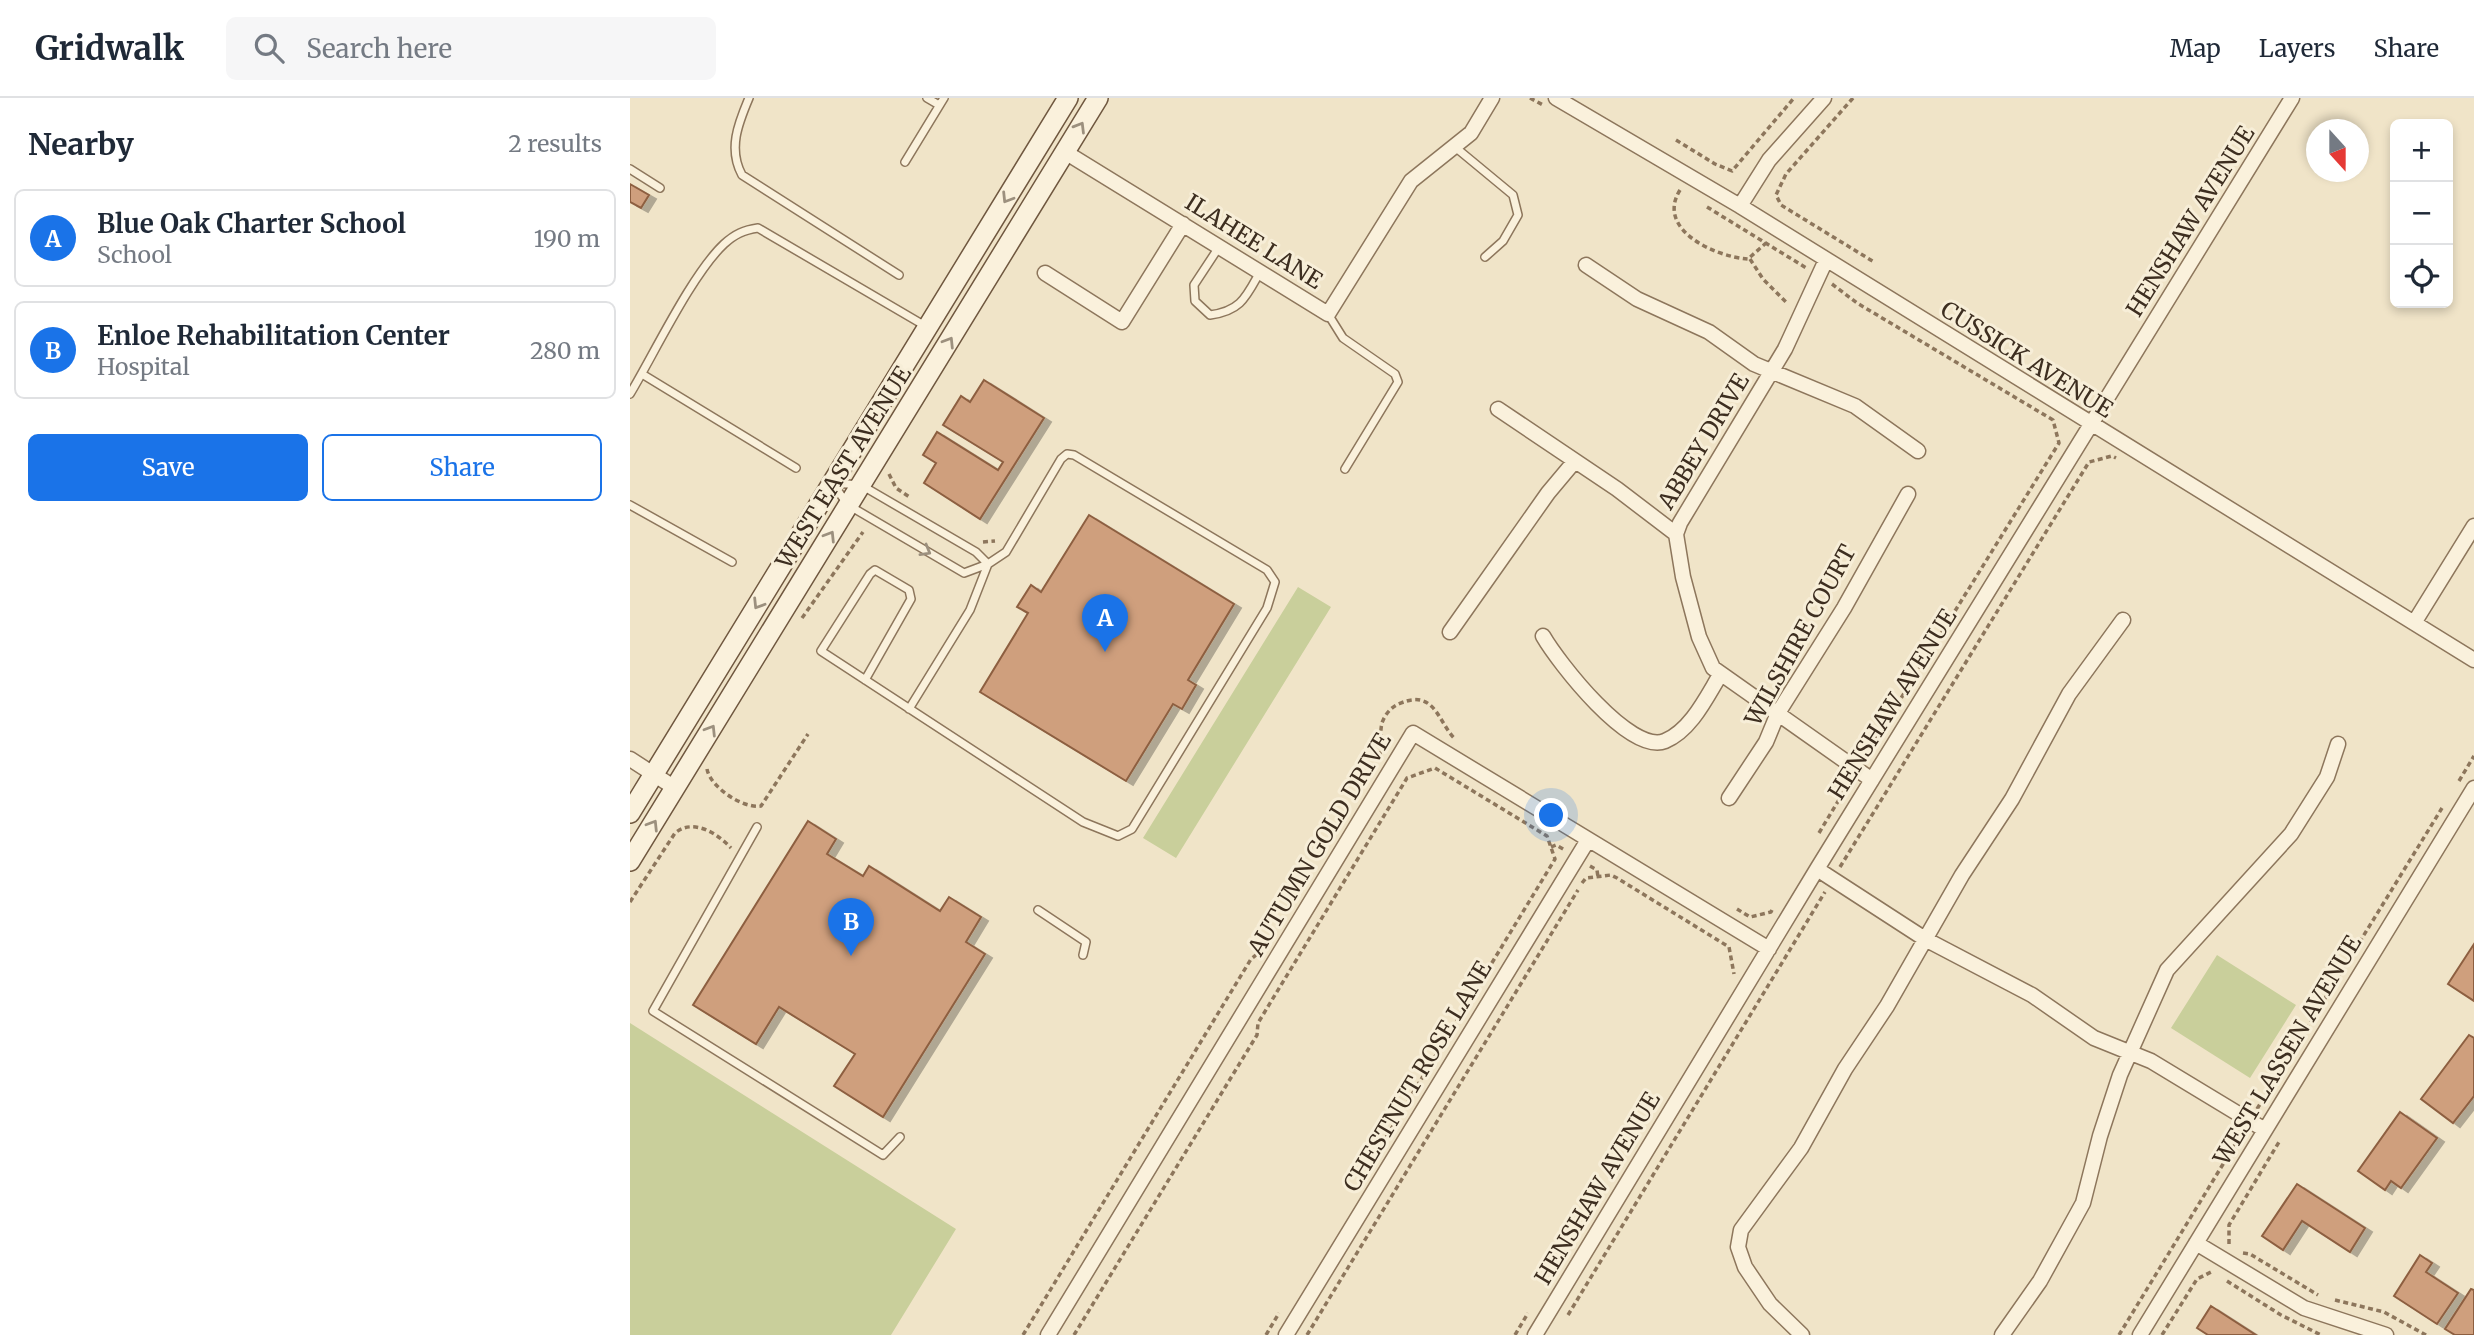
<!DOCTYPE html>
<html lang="en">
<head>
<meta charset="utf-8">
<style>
	body { margin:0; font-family:Merriweather,serif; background:#f6f6f7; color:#1f2937 }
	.controls { position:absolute; right:21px; top:21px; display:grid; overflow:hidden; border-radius:10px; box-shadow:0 4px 10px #0003 }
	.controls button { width:63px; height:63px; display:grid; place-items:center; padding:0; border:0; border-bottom:2px solid #e0e1e3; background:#fff; color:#1f2937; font:35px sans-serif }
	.compass { position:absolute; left:1676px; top:21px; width:63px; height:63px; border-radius:50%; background:#fff; box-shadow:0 4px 10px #0003; rotate:159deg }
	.you { position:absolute; left:922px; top:718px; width:24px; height:24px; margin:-18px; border:5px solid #fff; border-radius:50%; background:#1a73e8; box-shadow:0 0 0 10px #1a73e833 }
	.badge { display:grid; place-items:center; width:46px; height:46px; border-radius:50%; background:#1a73e8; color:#fff; font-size:23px; font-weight:700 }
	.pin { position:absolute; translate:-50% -58px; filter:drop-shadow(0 2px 4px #0008) }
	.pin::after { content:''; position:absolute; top:37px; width:24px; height:21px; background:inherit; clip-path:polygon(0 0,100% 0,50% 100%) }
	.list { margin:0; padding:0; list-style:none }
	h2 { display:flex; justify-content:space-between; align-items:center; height:91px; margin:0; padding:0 28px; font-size:30px }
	h2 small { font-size:23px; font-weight:400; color:#747a83 }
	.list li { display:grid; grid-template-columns:46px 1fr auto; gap:21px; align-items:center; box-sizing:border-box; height:98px; margin:0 14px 14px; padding:0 14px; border:2px solid #e0e1e3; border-radius:10px }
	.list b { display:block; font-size:26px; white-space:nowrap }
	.list p { margin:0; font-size:23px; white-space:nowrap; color:#747a83 }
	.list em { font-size:23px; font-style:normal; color:#747a83 }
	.actions { display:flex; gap:14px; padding:21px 28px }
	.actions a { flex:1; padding:16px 0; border:2px solid #1a73e8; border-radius:10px; text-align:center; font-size:24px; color:#1a73e8 }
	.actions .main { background:#1a73e8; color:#fff }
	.icon { flex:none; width:38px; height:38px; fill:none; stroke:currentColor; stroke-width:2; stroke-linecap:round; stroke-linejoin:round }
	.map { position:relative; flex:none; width:1844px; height:1237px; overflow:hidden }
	header { display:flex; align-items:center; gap:42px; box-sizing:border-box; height:98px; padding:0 35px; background:#fff; border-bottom:2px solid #e0e1e3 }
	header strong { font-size:33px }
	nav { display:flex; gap:38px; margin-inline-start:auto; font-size:24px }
	.search { width:490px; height:63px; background:#f6f6f7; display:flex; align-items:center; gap:18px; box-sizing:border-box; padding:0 24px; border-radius:10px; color:#747a83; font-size:26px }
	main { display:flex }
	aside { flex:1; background:#fff }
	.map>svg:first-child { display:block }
</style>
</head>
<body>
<header>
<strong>Gridwalk</strong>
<div class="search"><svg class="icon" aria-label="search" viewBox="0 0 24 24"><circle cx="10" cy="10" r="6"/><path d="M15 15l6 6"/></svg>Search here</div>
<nav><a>Map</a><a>Layers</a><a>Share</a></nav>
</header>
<main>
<aside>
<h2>Nearby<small>2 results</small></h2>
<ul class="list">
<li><span class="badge">A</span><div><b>Blue Oak Charter School</b><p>School</p></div><em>190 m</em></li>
<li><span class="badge">B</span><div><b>Enloe Rehabilitation Center</b><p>Hospital</p></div><em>280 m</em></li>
</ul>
<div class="actions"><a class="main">Save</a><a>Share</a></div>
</aside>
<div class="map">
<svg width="1844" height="1237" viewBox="0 0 1844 1237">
	<defs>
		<filter id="shadow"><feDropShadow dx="7" dy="4" stdDeviation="0" flood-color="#0004"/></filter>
	</defs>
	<rect width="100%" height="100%" fill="#f0e4c8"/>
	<path fill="#c9cf9b" d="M668,489L701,509L546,760L513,740Z
		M1587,857L1666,907L1620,980L1541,930Z
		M0,925L326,1131L261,1237H0Z"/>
	<path fill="#cf9f7d" stroke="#8d5f41" stroke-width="2" filter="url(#shadow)" d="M0,86L19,97L11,110L0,104Z
		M354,282L414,320L350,421L294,385L306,365L293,357L307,334L368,372L373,364L313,327L331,298L340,304Z
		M459,417L604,506L558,582L566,587L552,611L543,606L496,683L350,594L398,515L387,509L401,487L411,494Z
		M178,723L206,741L197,756L233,778L239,768L310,813L319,799L351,819L336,844L355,856L253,1019L204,988L225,956L149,909L126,946L63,907Z
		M1844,846V903L1818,886Z
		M1839,937L1844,940V998L1823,1025L1791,1001Z
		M1770,1014L1807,1040L1771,1090L1761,1083L1755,1092L1728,1073Z
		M1667,1086L1735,1130L1720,1154L1672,1123L1653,1152L1632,1138Z
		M1790,1157L1802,1165L1796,1174L1828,1195L1807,1226L1764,1198Z
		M1841,1191L1844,1192V1237H1825L1815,1231Z
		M1581,1208L1626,1237H1578L1567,1230Z"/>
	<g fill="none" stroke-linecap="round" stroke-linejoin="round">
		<defs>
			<path id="service" d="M119,0C108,26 98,51 112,77L269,177
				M297,0L309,7
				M825,49L883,97L888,117L873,143L855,159
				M275,64L314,0
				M0,71L30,90
				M589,149L564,187L565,203L580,217C611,213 616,199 630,174
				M698,216L713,240L765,276L768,284L715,371
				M12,276L166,370
				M0,296C24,256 62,176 94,146C105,136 114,132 128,130L297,229
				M203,385L231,387L346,454L358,466
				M203,386L218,407L334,475L358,466L376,454L431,361L437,356L444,357L637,472L645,484L637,510L502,731L488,738L453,724L191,553L240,476L245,472L279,492L281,501L235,582
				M0,407L102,464
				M279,611L340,512L358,466
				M127,729L23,913L253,1057L270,1039
				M408,812L456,844L453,857"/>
			<path id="minor" d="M926,0L1110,108L1844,562
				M435,54L698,216L781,83L841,35L862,0
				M1110,108L1139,62L1194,0
				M1196,162L1155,251L1050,425L1046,436L1053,479L1069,539L1083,570L1242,682
				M956,167L1007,201L1079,234L1124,266L1225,308L1288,353
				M415,175L492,224L553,126
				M868,311L987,391L1046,436
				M1784,525L1844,428
				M820,534L918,395L944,364
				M913,538C928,564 1000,657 1035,643C1061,632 1076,600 1090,577
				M0,661L45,690
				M1099,700L1136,644L1148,615L1214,510L1278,396
				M1187,771L1295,841L1402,897L1464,940L1521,963L1635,1032
				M1566,1145L1674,1210L1756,1237
				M418,1237L783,635L1139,851
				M656,1237L958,742
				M905,1237L1187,771L1662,0
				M1172,1237L1140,1206L1115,1169L1108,1149L1111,1132L1171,1050L1215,971L1257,908L1332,777L1382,701L1439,596L1493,522
				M1372,1237L1410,1183L1453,1105L1470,1038L1490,977L1537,872L1661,736L1697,679L1708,646
				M1510,1237L1844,690"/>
			<path id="secondary" d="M0,715L438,0
				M0,763L468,0"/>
		</defs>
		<use href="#service" stroke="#8d765c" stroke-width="10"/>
		<use href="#minor" stroke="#8d765c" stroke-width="17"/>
		<use href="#secondary" stroke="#6f573f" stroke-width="22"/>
		<path stroke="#8d765c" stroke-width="3.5" stroke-dasharray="5 3.5" stroke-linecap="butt" d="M900,0L913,7
			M1223,0L1156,76L1146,97L1151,107L1244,164
			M1046,42L1085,66L1102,73L1164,0
			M1050,92C1025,132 1086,159 1118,161L1136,145
			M1077,109L1178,171
			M1120,161L1133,181L1158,206
			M1202,186L1227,205L1423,322L1429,345L1234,660
			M259,376L266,390L281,400
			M353,444L365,443
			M172,520L233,434
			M749,658C754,647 749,636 752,625C755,616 762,608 771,605C805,591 808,624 825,641
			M77,671C80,689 113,711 131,708L178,636
			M1829,683L1844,658
			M1189,735L1219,685
			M921,749L926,747L935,752
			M960,768L967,772L968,779
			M1210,769L1459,364L1482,358L1486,360
			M952,785L956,780L981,777L987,780L1099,849L1104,876
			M0,804L45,735C63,720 87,735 101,750
			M1107,811L1120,819L1141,814L1143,810
			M1627,1011L1812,710
			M1599,1146V1127L1649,1044
			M1613,1155L1620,1156L1688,1197
			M1597,1183L1651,1217L1691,1237
			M1705,1202L1754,1214L1796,1237
			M938,1217L1195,794
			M393,1237L621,861L631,853
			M444,1237L627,937L628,925L777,680L805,670L917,738L925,761L744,1059
			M636,1237L649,1215
			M677,1237L948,792
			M885,1237L898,1215
			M1489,1237L1612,1035
			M1532,1237L1567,1181L1583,1173"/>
		<use href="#service" stroke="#faf1dc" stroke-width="7"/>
		<use href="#minor" stroke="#faf1dc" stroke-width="14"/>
		<use href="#secondary" stroke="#faf1dc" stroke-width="19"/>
	</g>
	<defs><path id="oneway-chevron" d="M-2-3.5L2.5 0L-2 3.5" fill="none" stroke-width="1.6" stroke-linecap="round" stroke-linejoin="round" transform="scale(1.75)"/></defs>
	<g stroke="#9c907e">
		<use href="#oneway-chevron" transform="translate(450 29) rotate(-59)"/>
		<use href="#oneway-chevron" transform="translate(377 100) rotate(122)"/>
		<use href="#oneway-chevron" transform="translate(319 244) rotate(-58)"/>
		<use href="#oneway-chevron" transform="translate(200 438) rotate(-58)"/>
		<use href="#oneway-chevron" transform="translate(296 453) rotate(30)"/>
		<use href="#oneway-chevron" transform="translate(128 506) rotate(122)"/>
		<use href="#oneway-chevron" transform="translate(81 632) rotate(-58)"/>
		<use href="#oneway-chevron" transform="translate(23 727) rotate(-58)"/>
	</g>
	<g text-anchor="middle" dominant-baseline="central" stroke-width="6" stroke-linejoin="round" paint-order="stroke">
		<g font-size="23" fill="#3d2e20" stroke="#f7eed8">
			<text transform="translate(1560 123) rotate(-58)">HENSHAW AVENUE</text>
			<text transform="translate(624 143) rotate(32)">ILAHEE LANE</text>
			<text transform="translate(1397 261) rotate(32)">CUSSICK AVENUE</text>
			<text transform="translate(1073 343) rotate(-59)">ABBEY DRIVE</text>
			<text transform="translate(213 369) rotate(-58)">WEST EAST AVENUE</text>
			<text transform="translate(1170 537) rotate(-61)">WILSHIRE COURT</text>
			<text transform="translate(1262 606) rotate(-58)">HENSHAW AVENUE</text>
			<text transform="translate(689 746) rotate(-59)">AUTUMN GOLD DRIVE</text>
			<text transform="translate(1657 952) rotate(-59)">WEST LASSEN AVENUE</text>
			<text transform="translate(787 978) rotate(-59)">CHESTNUT ROSE LANE</text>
			<text transform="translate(967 1090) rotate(-59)">HENSHAW AVENUE</text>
		</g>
	</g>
</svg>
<div class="controls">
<button>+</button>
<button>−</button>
<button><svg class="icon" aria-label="locate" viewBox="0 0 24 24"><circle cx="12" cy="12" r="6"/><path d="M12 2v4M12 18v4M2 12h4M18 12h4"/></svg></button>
</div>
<svg class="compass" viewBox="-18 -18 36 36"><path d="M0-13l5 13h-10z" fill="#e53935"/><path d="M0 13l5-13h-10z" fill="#747a83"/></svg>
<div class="you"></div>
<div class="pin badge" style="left:475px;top:554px">A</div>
<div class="pin badge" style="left:221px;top:858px">B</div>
</div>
</main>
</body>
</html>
